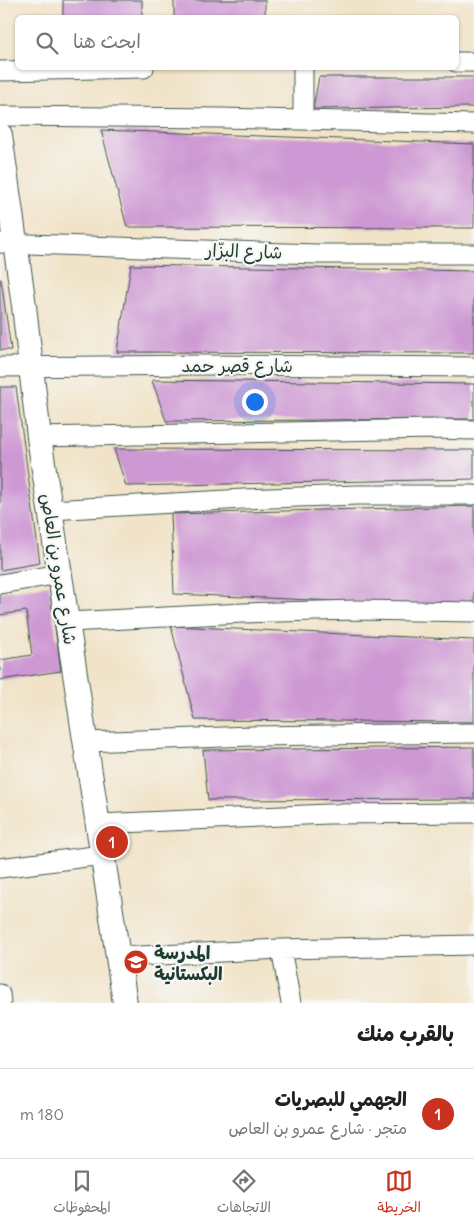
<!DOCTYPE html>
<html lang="ar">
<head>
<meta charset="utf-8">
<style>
	body { margin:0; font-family:Delius,"Playpen Sans Arabic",sans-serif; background:#f6f6f6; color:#202124; direction:rtl }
	.you { position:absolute; left:254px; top:401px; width:18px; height:18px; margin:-12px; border:4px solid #fff; border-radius:50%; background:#1a73e8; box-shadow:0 0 0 8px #1a73e833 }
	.badge { display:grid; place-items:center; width:32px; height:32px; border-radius:50%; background:#c8321e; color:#fff; font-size:16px; font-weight:700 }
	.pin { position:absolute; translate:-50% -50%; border:2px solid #fff; box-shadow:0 1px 5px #0006 }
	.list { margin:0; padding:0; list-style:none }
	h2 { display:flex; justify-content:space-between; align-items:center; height:65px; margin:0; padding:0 20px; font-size:21px }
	h2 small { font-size:16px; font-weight:400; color:#757577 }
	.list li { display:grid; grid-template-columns:32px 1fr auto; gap:15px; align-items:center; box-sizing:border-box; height:90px; padding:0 20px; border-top:1px solid #e0e0e0 }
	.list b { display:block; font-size:19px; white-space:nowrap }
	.list p { margin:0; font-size:16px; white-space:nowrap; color:#757577 }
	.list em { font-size:16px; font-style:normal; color:#757577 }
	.icon { flex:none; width:28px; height:28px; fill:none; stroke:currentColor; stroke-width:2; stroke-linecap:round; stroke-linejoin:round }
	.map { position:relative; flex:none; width:474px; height:1003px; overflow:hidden; direction:ltr }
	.search { position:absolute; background:#fff; box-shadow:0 1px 4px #0004; left:15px; right:15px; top:15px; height:55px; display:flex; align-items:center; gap:12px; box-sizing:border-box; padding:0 18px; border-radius:8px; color:#757577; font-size:19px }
	.sheet { height:155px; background:#fff }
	nav { display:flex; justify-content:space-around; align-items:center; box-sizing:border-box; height:70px; border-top:1px solid #e0e0e0; background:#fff; font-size:14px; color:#757577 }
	nav a { display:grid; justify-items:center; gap:2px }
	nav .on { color:#c8321e }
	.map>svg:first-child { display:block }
</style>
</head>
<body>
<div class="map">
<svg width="474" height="1003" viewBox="0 0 474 1003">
	<rect width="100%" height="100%" fill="#f6f6f2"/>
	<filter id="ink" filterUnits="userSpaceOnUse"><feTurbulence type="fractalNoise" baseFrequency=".02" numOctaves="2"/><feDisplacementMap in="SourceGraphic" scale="10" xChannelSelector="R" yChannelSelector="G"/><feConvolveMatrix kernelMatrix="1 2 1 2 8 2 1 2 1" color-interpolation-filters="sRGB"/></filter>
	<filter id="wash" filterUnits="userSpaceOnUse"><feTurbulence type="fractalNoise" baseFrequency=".0096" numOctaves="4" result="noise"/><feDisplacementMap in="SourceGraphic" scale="20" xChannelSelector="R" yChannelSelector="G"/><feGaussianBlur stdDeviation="1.12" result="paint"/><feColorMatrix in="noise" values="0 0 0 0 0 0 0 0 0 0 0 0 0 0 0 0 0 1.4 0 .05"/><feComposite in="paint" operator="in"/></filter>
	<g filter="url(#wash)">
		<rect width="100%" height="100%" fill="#f1e3c8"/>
		<g id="blocks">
			<path fill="#cd98d3" d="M63,0H142V18H63Z
				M174,0H265V18H174Z
				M319,77H474V107L313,109Z
				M101,130L474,144V228L127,227Z
				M131,265L474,271V353L117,352Z
				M0,279H1L11,350H0Z
				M152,380L474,384V419L166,421Z
				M0,387H16L40,563L0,570Z
				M114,449L474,450V479L126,486Z
				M474,506V607L174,594L171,514Z
				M49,585L61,671L0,680V660L32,655L26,611L0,615V592Z
				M171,626L474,640V722L195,720Z
				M474,747V799L208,800L203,750Z"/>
		</g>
	</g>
	<g filter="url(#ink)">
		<use href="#blocks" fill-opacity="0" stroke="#3e564a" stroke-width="1"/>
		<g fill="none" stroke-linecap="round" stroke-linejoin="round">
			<defs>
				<path id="minor" d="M456,62H474
					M303,68V120
					M0,71L144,68
					M0,116L221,118L474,124
					M0,243L316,254H474
					M0,367L204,365L474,367
					M39,437L433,429L474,430
					M50,510L244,499L357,495H474
					M0,584L60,574
					M68,622L243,613L357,610L474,612
					M85,742L252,736L474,733
					M98,824L328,814L474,813
					M0,868L102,855
					M281,949L291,1003
					M119,957L281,949L474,945
					M0,994L1,1003"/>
				<path id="tertiary" d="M0,135L24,306L39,437L125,1003"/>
			</defs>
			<use href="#minor" stroke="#3e564a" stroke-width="21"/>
			<use href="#tertiary" stroke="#3e564a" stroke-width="26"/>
			<use href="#minor" stroke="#fff" stroke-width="19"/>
			<use href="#tertiary" stroke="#fff" stroke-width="24"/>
		</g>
	</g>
	<defs>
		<symbol id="school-disc" viewBox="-11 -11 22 22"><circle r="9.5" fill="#c8321e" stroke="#f6f6f2"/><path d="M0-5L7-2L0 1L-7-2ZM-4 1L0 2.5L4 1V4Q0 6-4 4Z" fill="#fff"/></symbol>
	</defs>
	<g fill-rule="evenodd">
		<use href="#school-disc" x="122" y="948" width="28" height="28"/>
	</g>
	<g text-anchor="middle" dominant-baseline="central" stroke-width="4.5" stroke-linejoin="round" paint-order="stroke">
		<g font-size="18" fill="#1f3d34" stroke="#f6f6f2">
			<text transform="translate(244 251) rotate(2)">شارع البزّار</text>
			<text x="237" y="365">شارع قصر حمد</text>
			<text transform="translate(59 569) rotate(81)">شارع عمرو بن العاص</text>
		</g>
		<g font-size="18" font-weight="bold" fill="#1f3d34" stroke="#f6f6f2" text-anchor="start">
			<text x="154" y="952">المدرسة<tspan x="154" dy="21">البكستانية</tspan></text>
		</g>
	</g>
</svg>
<div class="you"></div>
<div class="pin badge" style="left:112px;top:842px">1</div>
<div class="search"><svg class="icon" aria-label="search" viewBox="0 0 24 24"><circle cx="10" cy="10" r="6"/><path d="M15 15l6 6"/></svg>ابحث هنا</div>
</div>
<section class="sheet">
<h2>بالقرب منك<small></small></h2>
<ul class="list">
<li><span class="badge">1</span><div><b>الجهمي للبصريات</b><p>متجر · شارع عمرو بن العاص</p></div><em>180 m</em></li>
</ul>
</section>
<nav>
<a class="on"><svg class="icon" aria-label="map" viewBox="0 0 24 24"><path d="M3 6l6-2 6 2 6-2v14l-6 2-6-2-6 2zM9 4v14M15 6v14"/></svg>الخريطة</a>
<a><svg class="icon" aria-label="directions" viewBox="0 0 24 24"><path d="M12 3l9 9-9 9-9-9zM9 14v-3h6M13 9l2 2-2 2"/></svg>الاتجاهات</a>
<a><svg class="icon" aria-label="saved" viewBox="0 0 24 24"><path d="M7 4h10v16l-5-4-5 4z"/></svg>المحفوظات</a>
</nav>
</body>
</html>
